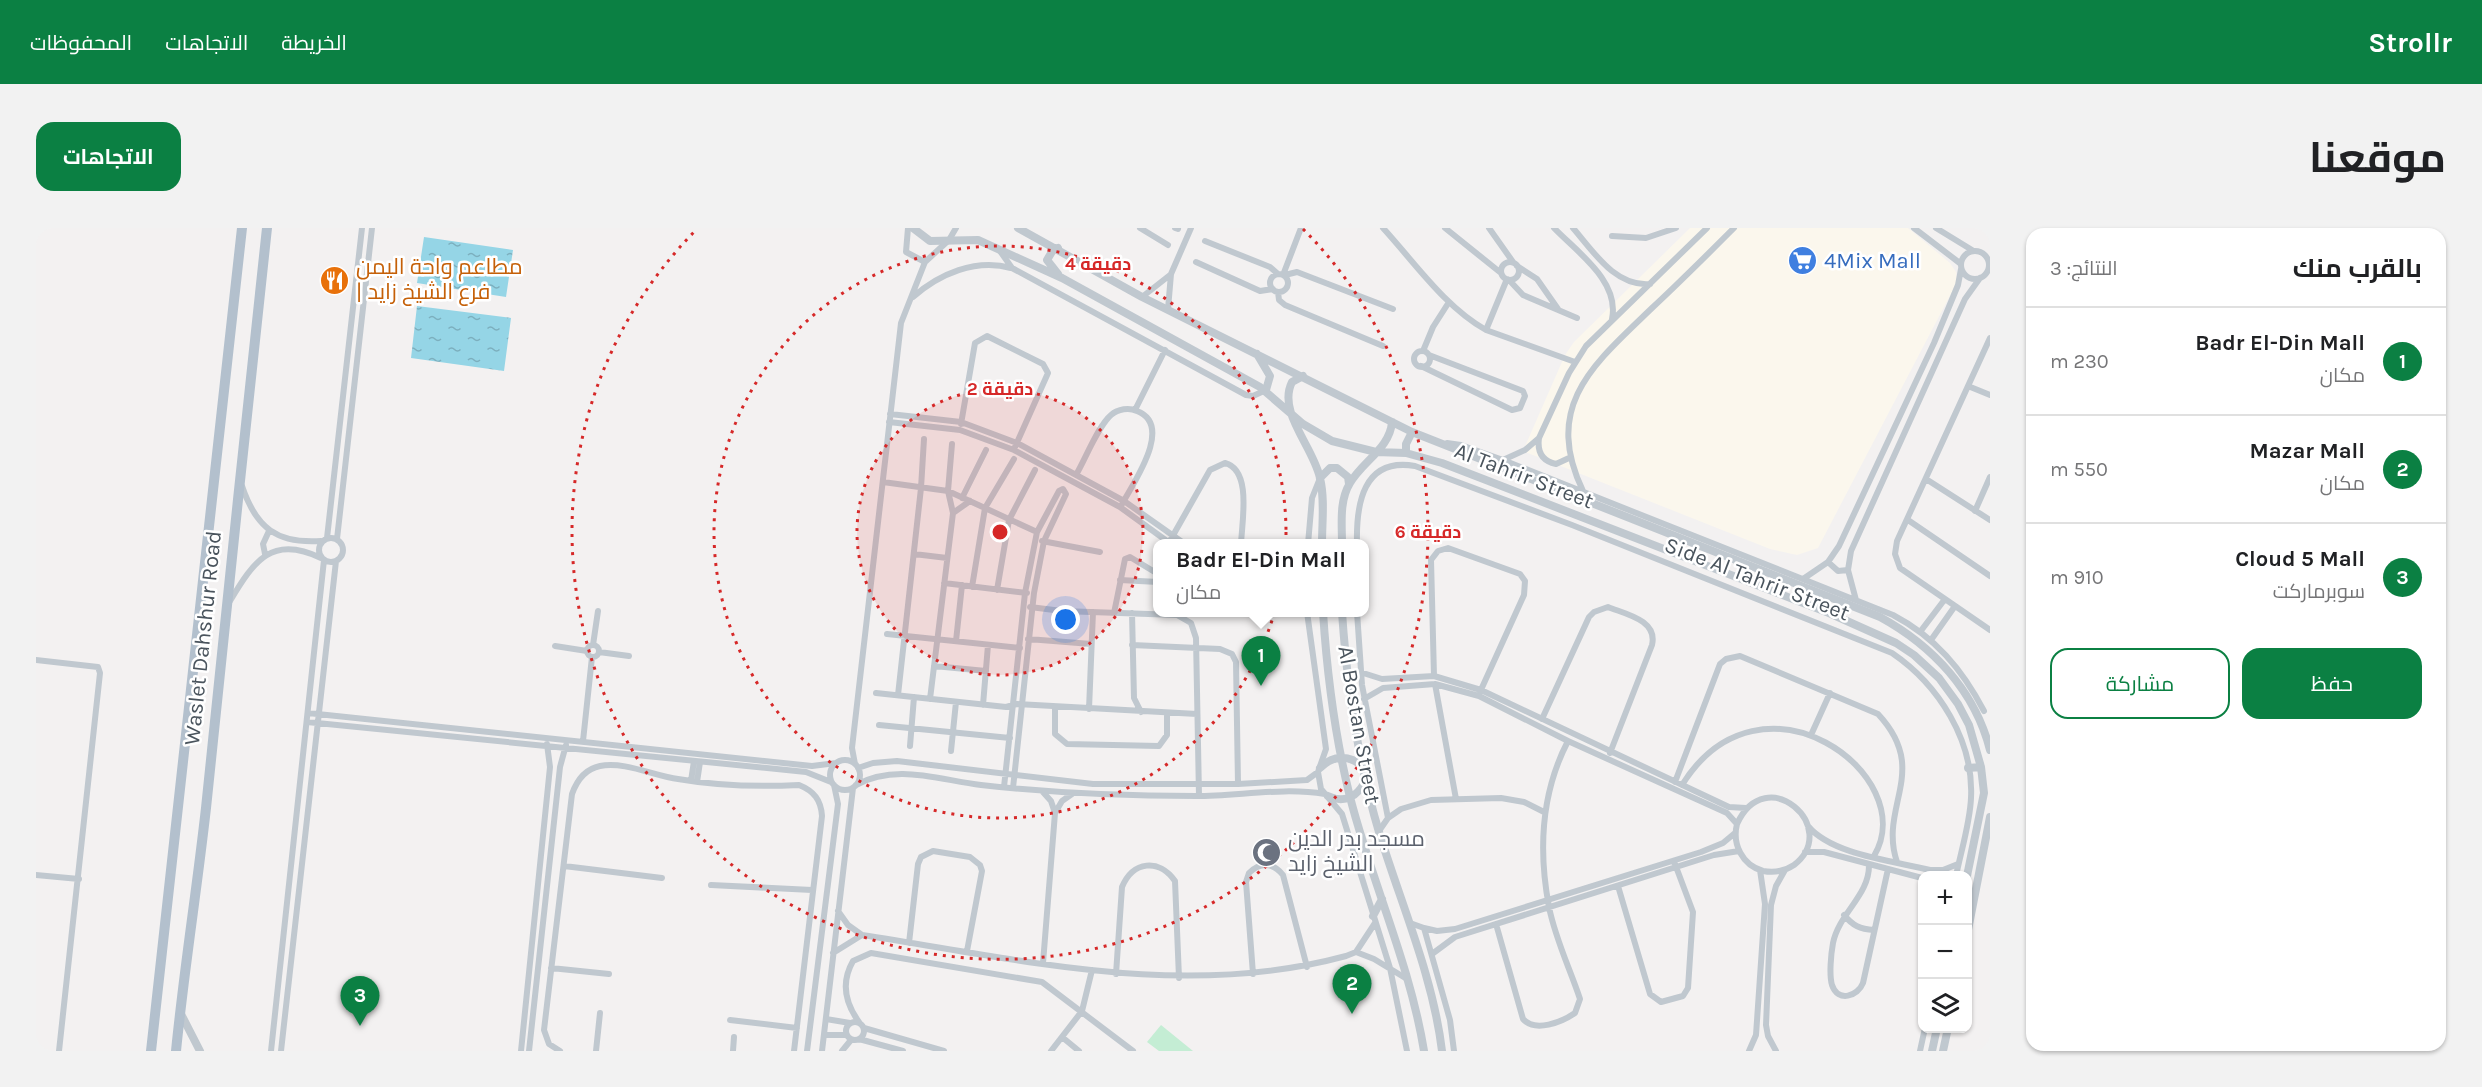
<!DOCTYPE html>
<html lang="ar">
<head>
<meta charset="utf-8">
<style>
	body { margin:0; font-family:Karla,Cairo,sans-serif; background:#f2f2f2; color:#202124; direction:rtl }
	.controls { position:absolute; right:18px; bottom:18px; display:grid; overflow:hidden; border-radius:12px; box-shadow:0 2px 4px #0004 }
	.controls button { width:54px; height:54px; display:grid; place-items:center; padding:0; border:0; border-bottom:2px solid #e0e0e0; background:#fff; color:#202124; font:30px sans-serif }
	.you { position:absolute; left:1030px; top:392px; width:21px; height:21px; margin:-15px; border:4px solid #fff; border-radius:50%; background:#1a73e8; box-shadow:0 0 0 9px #1a73e833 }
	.badge { display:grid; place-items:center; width:39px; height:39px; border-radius:50%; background:#0b8043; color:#fff; font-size:20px; font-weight:700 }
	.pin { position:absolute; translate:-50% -50px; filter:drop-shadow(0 2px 3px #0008) }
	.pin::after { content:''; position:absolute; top:32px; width:21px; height:18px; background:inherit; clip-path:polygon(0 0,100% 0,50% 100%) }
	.popup { position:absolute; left:1117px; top:311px; width:216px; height:78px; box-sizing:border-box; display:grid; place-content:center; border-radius:12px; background:#fff; filter:drop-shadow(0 2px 4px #0005); font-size:20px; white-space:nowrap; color:#757577 }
	.popup b { font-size:22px; color:#202124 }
	.popup::after { content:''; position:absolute; left:50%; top:100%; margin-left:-12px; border:12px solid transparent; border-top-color:#fff }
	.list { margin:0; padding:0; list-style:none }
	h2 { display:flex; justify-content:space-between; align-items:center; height:78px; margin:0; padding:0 24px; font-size:26px }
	h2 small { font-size:20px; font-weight:400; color:#757577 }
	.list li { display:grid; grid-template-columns:39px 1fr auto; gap:18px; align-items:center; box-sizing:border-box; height:108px; padding:0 24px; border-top:2px solid #e0e0e0 }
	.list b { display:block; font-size:22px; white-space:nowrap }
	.list p { margin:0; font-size:20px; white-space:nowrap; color:#757577 }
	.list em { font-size:20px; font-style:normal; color:#757577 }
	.actions { display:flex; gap:12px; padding:18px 24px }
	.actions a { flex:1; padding:14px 0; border:2px solid #0b8043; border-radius:18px; text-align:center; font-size:21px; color:#0b8043 }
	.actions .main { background:#0b8043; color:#fff }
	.icon { flex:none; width:33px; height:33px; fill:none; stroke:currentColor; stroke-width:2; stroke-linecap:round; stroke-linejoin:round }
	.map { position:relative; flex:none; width:1954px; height:823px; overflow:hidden; direction:ltr; border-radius:18px }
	header { display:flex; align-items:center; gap:36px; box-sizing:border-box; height:84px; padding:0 30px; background:#0b8043; color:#fff }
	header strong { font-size:28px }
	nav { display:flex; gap:33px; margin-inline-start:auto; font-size:21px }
	.intro { display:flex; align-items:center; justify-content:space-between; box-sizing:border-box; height:144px; padding:0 36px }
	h1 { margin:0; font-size:42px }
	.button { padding:15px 27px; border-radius:18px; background:#0b8043; color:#fff; font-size:21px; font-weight:700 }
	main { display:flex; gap:36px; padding:0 36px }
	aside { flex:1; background:#fff; border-radius:18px; box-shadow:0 2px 4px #0004 }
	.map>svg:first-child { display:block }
</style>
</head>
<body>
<header>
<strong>Strollr</strong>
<nav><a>الخريطة</a><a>الاتجاهات</a><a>المحفوظات</a></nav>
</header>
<div class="intro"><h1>موقعنا</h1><a class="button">الاتجاهات</a></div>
<main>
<aside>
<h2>بالقرب منك<small>النتائج: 3</small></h2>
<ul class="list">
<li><span class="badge">1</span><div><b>Badr El-Din Mall</b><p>مكان</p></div><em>230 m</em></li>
<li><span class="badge">2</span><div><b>Mazar Mall</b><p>مكان</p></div><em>550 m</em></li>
<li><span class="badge">3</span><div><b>Cloud 5 Mall</b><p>سوبرماركت</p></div><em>910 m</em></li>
</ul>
<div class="actions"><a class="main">حفظ</a><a>مشاركة</a></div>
</aside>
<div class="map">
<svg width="1954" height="823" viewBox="0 0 1954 823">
	<defs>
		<pattern id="water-ripples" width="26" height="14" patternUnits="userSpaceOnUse" patternTransform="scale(1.5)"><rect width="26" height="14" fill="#95d5e6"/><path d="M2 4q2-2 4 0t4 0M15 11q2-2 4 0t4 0" fill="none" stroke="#7cafbe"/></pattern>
	</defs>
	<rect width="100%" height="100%" fill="#f3f1f1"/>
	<path fill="#fbf7ed" d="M1654,0H1872L1914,35L1920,44L1921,54L1782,320L1761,327L1734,321L1487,223L1529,127L1538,114Z"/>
	<path fill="#c4edd4" d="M1125,797L1157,823H1123L1111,814Z"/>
	<path fill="url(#water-ripples)" d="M388,9L477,22L470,69L381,55Z
		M381,78L475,90L468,143L375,130Z"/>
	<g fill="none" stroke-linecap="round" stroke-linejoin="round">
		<path stroke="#c0c8cf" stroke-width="6" d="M872,0L870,24L889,34
			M1104,0L1132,17
			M1139,0L1142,1
			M1347,0C1379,35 1409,79 1450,102L1539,134
			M1409,0L1465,45
			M1453,0L1477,34
			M1518,0C1541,24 1584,53 1576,91
			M1537,0C1557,23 1579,59 1614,56
			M1878,0L1925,36
			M1900,0L1936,22
			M1576,8L1610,10L1640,0
			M1169,13L1234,39L1242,46
			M1925 37a14 14 0 1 1 28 0a14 14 0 1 1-28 0Z
			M964,23L976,40L1210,167L1217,168L1230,162
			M1160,34L1224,63L1237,61
			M1465 43a9 9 0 1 1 18 0a9 9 0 1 1-18 0Z
			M1481,38L1501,51L1522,81
			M1234 55a9 9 0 1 1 18 0a9 9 0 1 1-18 0Z
			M1247,47L1265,0
			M1249,47L1261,44L1357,81
			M1473,52L1487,67L1541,90
			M1242,64L1243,72L1249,77L1347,118
			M877,69C903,46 940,30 975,40
			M1106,69L1134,47
			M1132,81L1135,46L1155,0
			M1450,102L1471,51
			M1954,110L1861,313L1859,326L1864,340L1954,402
			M1387,123L1397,99L1413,74
			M1378 131a8 8 0 1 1 16 0a8 8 0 1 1-16 0Z
			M1385,138L1476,182L1484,180L1489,168L1487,163L1393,127
			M1932,158L1954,167
			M1099,182L1129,122
			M854,186L925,194L981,215L1088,273L1149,316
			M853,194L924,202L978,222L1084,279L1135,316
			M925,196L939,115L951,108L1007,136L1012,145L979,219
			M1503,210C1501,224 1506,233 1520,236L1533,230
			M1411,215L1425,217L1467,232L1857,387C1899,409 1926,441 1948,483
			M1467,232L1489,222L1503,210L1533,145L1550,118L1671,0
			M1040,247C1049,232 1062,198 1075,187C1082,181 1093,179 1101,183C1138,197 1098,254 1086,276
			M1890,251L1954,292
			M847,254L912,263L1001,304
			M206,258C220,300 241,316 285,313
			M1547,263C1506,177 1558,136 1616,80C1644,54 1671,27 1698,0
			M926,270L950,222
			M1939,283L1954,249
			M917,285L934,273
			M1872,292L1954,348
			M283 322a12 12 0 1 1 24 0a12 12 0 1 1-24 0Z
			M291,310L326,0
			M301,311L336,0
			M1135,311L1174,242L1189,235C1216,242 1206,293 1205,316
			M1006,313L1064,324
			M1272,316L1276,270L1284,250
			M1321,316C1320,276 1327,229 1379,238L1536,297L1856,425C1903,457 1938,513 1935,570C1934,595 1925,623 1920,648
			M229,326L227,316L233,303
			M878,326L911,330
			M1792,334L1802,343L1812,342
			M1767,351L1792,334L1803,318L1898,115L1922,57L1925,41
			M1084,352L1122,354
			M908,355L991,365
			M936,359L949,280L978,231
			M961,362L973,292L999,242
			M1820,372L1812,342L1815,323L1929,71L1944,50
			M194,373C218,333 236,306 285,330
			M994,379L1026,383L1141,387L1155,395L1160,410L1163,568
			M1321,384L1326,457L1352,590L1343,603
			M1078,385L1089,331L1094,329L1122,346
			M1096,385L1098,470L1105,484
			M1884,404L1909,371
			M851,406L984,420
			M992,411L1055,416
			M1895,412L1919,378
			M920,413L926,357
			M557,417L562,383
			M1096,417L1184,421L1196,426L1200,434L1202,556
			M551 423a6 6 0 1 1 12 0a6 6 0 1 1-12 0Z
			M519,418L551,423
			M563,424L593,428
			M0,432L62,439L64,445L23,823
			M898,438L950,443
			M1324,444L1346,451L1398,448L1445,462L1693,579L1710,580
			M1398,448L1395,332L1402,323L1412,320L1484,346L1489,353L1488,367L1444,464
			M1399,456L1420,571
			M840,465L970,479L981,476L1161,486
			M862,467L885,260L888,211
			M894,471L917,285L912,263L916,216
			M1328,471L1347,460L1399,456L1443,468L1532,513L1691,585L1701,596C1696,616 1706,637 1727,643C1738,645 1749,643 1758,637C1806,600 1730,532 1701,596
			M947,477L952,417
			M1019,479V506L1031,516L1123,518L1131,507V485
			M1053,481L1057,384
			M272,485L776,538L800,535
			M1506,491L1553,389L1558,384L1572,379C1589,386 1622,392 1616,417L1574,525
			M271,494L770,544L795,554
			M843,497L974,510
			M1775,507L1794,465
			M547,513L556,429
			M874,518L878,469
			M915,523L920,474
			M794 547a15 15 0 1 1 30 0a15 15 0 1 1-30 0Z
			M819,536L816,520L865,95L889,34L913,12L920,0
			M822,540L837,535L861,533L1057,556H1202L1271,552L1282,544L1290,521L1271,384
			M1282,544L1285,561L1306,586L1354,740L1371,823
			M655,553L658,533
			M661,554L664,534
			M1639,554L1684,436L1690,431L1704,428L1842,486C1895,543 1842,578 1861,634
			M820,557C860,535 903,552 945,557C1017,565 1088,568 1160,568C1203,568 1247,559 1289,566
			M1646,557C1725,430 1886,547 1838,628
			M968,559L989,365L1001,304L1023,263L1027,261L1030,266L1008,313L998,365L977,560
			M1006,563L1015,573L1019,585L1007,735
			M1019,585L1026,573L1036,566
			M1352,590L1365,581L1395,572L1465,570L1488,574L1508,584
			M1772,598C1796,627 1858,633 1894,642H1907L1922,636
			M1769,624H1788L1886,650
			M1833,636C1834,667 1803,685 1797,715C1795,726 1793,747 1796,757C1802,775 1822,768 1827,755L1852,641
			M528,638L626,650
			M0,647L43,651
			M675,657L776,662
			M1582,658L1614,766L1625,774L1647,768L1652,760L1657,684L1639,636
			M802,683L812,697L826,707C989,732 1147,772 1310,728L1320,724L1339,695
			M1808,687C1817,698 1824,701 1838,702
			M1374,695L1388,700L1414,792L1418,823
			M1460,696L1487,791C1499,805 1526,794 1539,785L1544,771C1534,741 1519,710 1513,679C1502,621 1505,565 1532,513
			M1388,700L1401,703L1419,701L1665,624L1687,615L1699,605
			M873,715L882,636L885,629L897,623L934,629L944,637L946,643L931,723
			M1320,724L1338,731L1371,751
			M797,725L826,707
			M1396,726L1419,709L1678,627L1703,623
			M515,740L573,746
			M1080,746L1086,659C1097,633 1123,630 1139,653L1143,750
			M1217,746L1210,654L1213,645C1224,634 1237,634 1247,647L1271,739
			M790,791L814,795
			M694,792L761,800
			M810 803a9 9 0 1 1 18 0a9 9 0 1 1-18 0Z
			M823,794C809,775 805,754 817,733L835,725L1006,754L1097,823
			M828,800L908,823
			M788,807H811
			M1026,809L1043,823
			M823,811L867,823
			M235,823L288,332
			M245,823L300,333
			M485,823L514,539L511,516
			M493,823L524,539L530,517
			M524,823L513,816L508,802L536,566C541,552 549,541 564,538C588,533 619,548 642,551C682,558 722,559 763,557C778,563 785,572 786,588L758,823
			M560,823L564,785
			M697,823L698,809
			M771,823L802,576L798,557
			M786,823L817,560
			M806,823L815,812
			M1015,823L1046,783L1056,742
			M1713,823L1720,807L1729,676L1724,642
			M1740,823L1732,808L1730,797L1735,677L1740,658L1749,642
			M1884,823L1889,800"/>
		<path stroke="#c0c8cf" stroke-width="8" d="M877,0L894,13L942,12L1026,50L1224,159L1267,196L1296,213L1340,224L1370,225L1406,235L1793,385L1860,415L1878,427L1903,450L1922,476L1933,497L1945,539L1948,565L1931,648
			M982,0L1106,69L1376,204L1844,389C1897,418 1939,463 1954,522
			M1022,46L1011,32L1017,22L1022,20
			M1221,126L1234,148L1230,162
			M1267,148L1256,154C1241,184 1277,218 1284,250C1289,271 1286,294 1286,316
			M1370,225V216L1376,204
			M1284,250L1294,240H1301L1312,249L1313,256
			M1306,316C1306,296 1303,273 1314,255C1327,233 1354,220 1356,194
			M1287,384C1291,446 1299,509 1314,569C1336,655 1374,736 1388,823
			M1306,384C1311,458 1322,534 1343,604C1365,676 1397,748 1406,823
			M1284,540C1297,527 1313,526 1327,539
			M1932,540L1945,539
			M1292,568C1309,576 1322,568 1330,552
			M1337,688L1346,671
			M1932,702L1954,589
			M145,786L164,823
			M1896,823L1901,800
			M1907,823L1912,800"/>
		<path stroke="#b3c0cd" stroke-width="10" d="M115,823L206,0
			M140,823C148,742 161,661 170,580C191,387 209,193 231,0"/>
	</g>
	<circle cx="964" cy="304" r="143" fill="#d62828" fill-opacity=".12"/>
	<g fill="none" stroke="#d62828" stroke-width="3" stroke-dasharray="3 6">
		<circle cx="964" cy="304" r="143"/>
		<circle cx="964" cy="304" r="286"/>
		<path d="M1267 1A428 428 0 1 1 661 1"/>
	</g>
	<defs>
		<symbol id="supermarket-disc" viewBox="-11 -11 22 22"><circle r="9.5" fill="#3f7fe0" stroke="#fff"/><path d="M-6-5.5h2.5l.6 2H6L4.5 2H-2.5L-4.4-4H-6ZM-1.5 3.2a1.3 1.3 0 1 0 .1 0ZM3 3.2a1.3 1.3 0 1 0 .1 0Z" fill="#fff"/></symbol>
		<symbol id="restaurant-disc" viewBox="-11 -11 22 22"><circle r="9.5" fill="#e8710a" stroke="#fff"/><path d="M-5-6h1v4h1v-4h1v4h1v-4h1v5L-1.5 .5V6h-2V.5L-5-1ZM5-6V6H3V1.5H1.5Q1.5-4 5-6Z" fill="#fff"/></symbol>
		<symbol id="mosque-disc" viewBox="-11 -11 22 22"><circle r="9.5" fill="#6b7280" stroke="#fff"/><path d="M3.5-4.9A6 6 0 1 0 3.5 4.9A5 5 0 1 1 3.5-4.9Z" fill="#fff"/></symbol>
	</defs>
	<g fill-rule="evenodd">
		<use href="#supermarket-disc" x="1750" y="16" width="33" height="33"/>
		<use href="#restaurant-disc" x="282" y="36" width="33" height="33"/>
		<use href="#mosque-disc" x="1214" y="608" width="33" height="33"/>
	</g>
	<g text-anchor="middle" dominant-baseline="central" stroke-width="5" stroke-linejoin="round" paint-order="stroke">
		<g font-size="22" fill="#366cbe" stroke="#fff" text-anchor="start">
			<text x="1788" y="33">4Mix Mall</text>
		</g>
		<g font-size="22" fill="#c56008" stroke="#fff" text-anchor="start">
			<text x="320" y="39">مطاعم واحة اليمن<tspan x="320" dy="25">| فرع الشيخ زايد</tspan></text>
		</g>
		<g font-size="22" fill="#4a545d" stroke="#fff">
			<text transform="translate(1488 248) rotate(21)">Al Tahrir Street</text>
			<text transform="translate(1721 351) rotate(21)">Side Al Tahrir Street</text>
			<text transform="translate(167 410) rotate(-84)">Waslet Dahshur Road</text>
			<text transform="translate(1323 497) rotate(80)">Al Bostan Street</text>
		</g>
		<g font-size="22" fill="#5b616d" stroke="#fff" text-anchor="start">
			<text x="1252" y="611">مسجد بدر الدين<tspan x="1252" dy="25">الشيخ زايد</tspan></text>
		</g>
	</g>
	<circle cx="964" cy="304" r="9" fill="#d62828" stroke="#fff" stroke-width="3"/>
	<g font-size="18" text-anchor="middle" font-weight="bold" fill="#d62828" stroke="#fff" stroke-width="5" stroke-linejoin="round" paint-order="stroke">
		<text x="1062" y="42">4 دقيقة</text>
		<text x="964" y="167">2 دقيقة</text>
		<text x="1392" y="310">6 دقيقة</text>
	</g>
</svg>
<div class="controls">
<button>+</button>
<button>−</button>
<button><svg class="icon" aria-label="layers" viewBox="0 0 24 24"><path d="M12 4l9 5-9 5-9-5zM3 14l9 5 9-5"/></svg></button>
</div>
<div class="you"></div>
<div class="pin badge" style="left:1225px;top:458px">1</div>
<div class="popup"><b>Badr El-Din Mall</b>مكان</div>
<div class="pin badge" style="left:1316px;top:786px">2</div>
<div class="pin badge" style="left:324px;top:798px">3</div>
</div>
</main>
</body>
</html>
